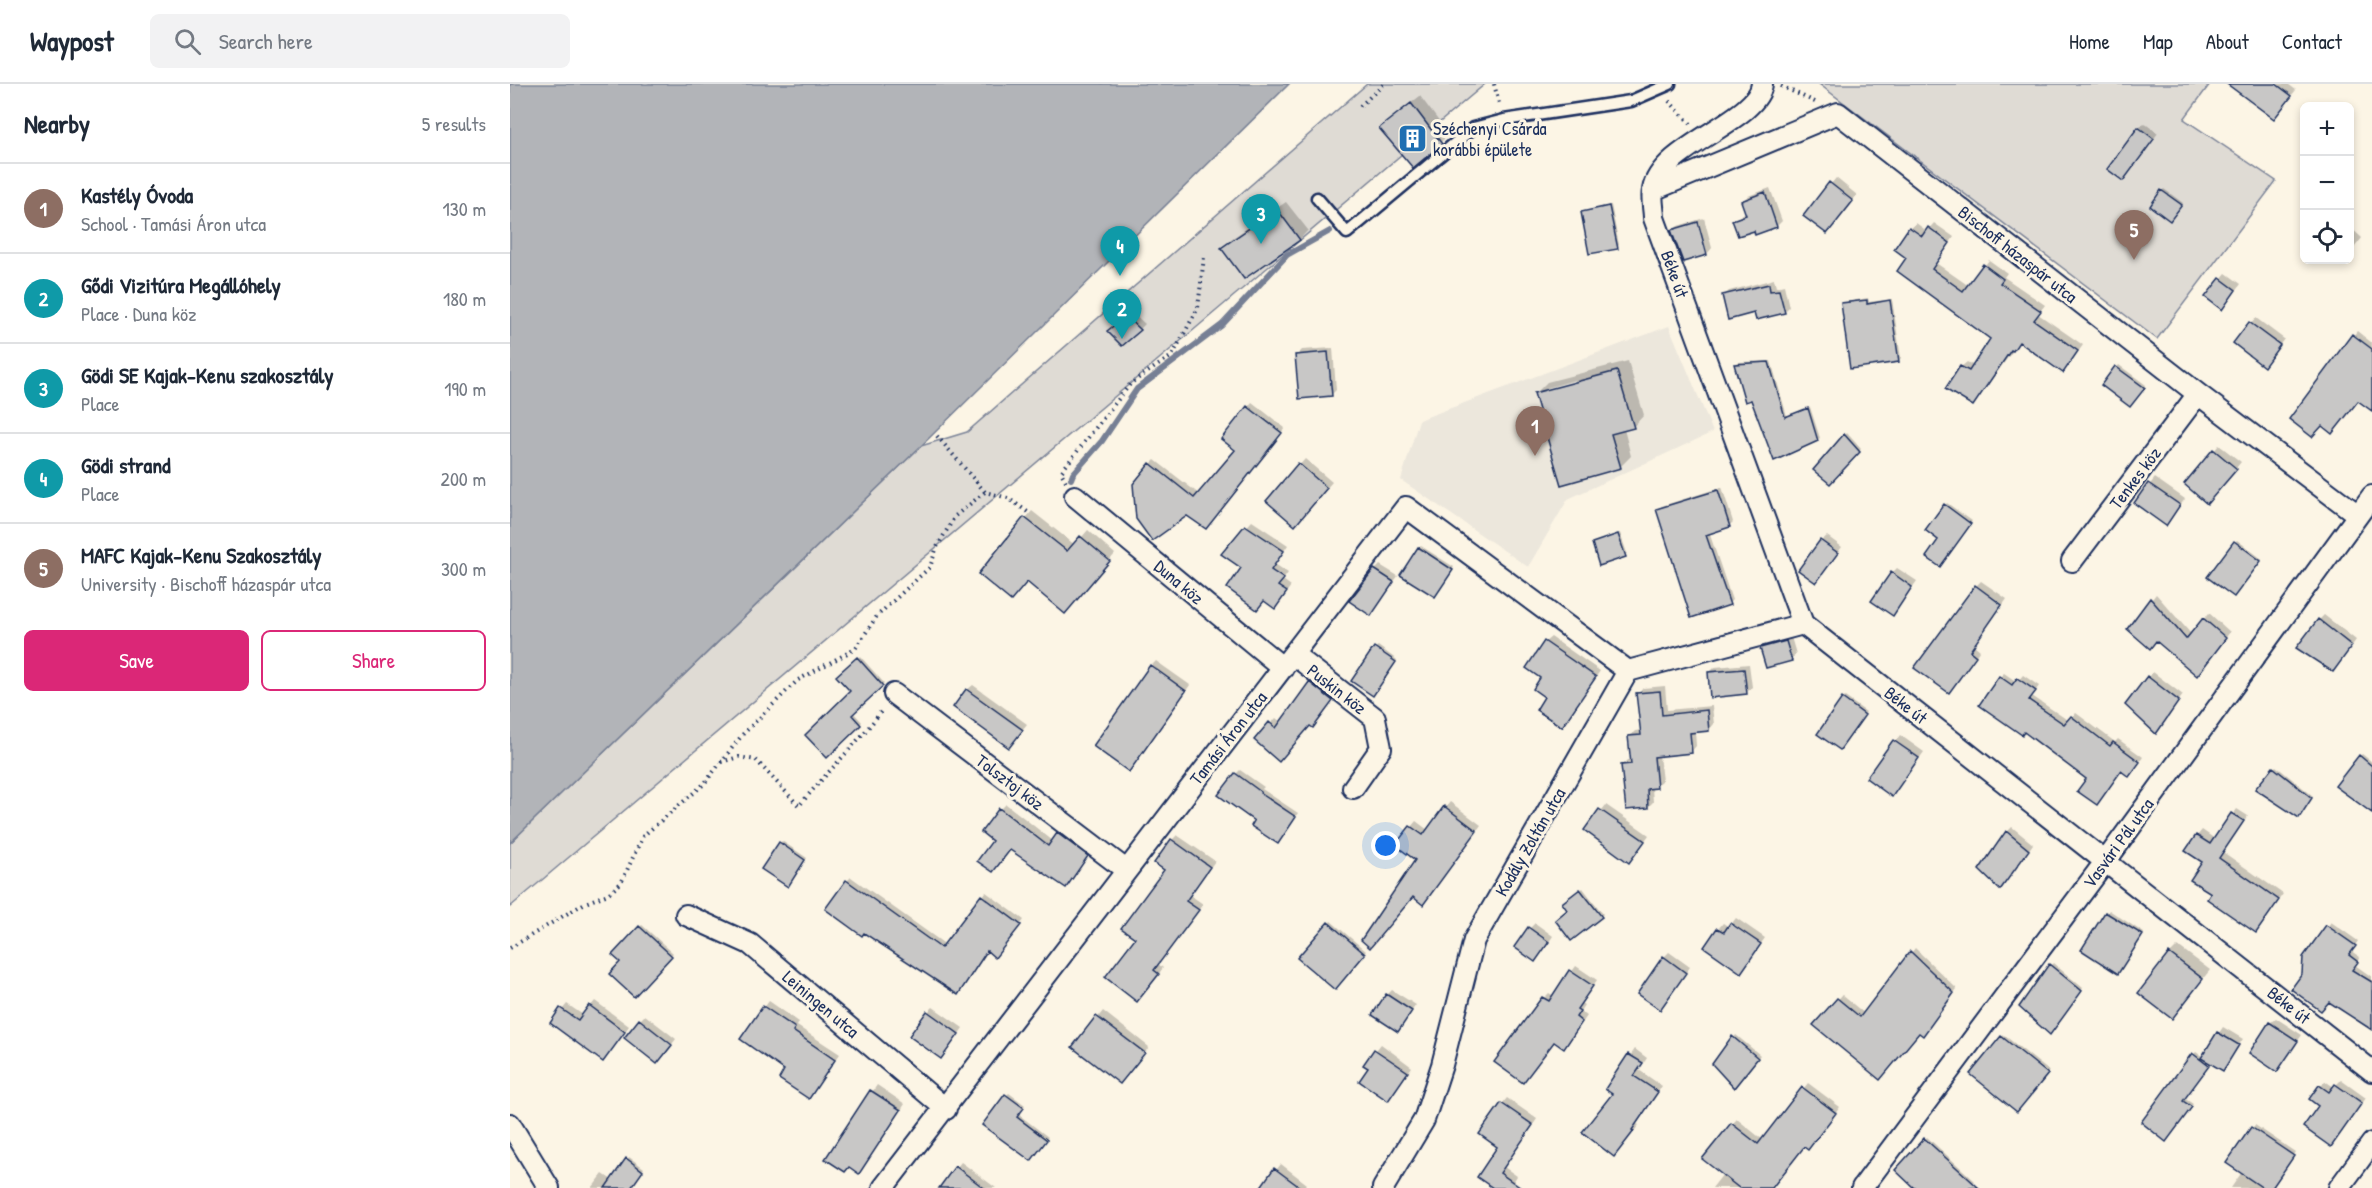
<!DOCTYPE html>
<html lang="en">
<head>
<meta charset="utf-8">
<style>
	body { margin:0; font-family:"Patrick Hand",sans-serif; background:#f2f2f3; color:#1f2937 }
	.controls { position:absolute; right:18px; top:18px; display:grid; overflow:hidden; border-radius:9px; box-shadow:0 3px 9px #0003 }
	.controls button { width:54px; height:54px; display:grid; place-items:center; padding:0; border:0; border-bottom:2px solid #e0e1e3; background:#fff; color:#1f2937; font:30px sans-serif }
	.you { position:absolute; left:876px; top:762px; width:21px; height:21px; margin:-15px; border:4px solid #fff; border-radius:50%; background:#1a73e8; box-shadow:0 0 0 9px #1a73e833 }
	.badge { display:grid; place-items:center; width:39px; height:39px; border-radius:50%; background:#db2777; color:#fff; font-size:20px; font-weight:700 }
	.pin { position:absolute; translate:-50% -50px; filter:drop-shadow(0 2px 3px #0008) }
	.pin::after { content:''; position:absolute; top:32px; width:21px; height:18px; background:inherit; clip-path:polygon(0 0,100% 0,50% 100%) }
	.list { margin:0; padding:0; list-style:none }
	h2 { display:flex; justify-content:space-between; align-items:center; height:78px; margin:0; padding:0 24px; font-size:26px }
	h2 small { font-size:20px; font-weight:400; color:#747a83 }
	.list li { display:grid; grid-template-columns:39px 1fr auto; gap:18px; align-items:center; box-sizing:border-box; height:90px; padding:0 24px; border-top:2px solid #e0e1e3 }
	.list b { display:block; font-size:22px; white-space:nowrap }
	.list p { margin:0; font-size:20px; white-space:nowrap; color:#747a83 }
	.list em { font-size:20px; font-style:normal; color:#747a83 }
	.actions { display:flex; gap:12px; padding:18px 24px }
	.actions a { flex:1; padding:14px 0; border:2px solid #db2777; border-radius:9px; text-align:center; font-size:21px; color:#db2777 }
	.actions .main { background:#db2777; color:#fff }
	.icon { flex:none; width:33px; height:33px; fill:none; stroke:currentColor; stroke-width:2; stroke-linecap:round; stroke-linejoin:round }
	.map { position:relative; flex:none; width:1862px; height:1104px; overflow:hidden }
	header { display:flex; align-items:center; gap:36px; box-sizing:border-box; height:84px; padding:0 30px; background:#fff; border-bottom:2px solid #e0e1e3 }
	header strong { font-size:28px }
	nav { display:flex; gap:33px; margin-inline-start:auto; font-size:21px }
	.search { width:420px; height:54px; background:#f2f2f3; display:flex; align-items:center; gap:15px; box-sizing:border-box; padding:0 21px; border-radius:9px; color:#747a83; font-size:22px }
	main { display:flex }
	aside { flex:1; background:#fff }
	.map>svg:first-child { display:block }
</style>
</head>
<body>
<header>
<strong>Waypost</strong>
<div class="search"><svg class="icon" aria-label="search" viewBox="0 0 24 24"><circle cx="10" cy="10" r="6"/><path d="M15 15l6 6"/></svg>Search here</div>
<nav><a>Home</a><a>Map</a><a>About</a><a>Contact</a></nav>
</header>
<main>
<aside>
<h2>Nearby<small>5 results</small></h2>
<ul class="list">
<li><span class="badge" style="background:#8d6e63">1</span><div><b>Kastély Óvoda</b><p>School · Tamási Áron utca</p></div><em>130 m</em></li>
<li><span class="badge" style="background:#0f9aa8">2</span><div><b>Gődi Vizitúra Megállóhely</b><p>Place · Duna köz</p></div><em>180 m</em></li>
<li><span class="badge" style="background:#0f9aa8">3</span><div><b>Gödi SE Kajak-Kenu szakosztály</b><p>Place</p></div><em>190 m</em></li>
<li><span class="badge" style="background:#0f9aa8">4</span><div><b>Gödi strand</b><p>Place</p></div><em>200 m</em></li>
<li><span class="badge" style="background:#8d6e63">5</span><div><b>MAFC Kajak-Kenu Szakosztály</b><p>University · Bischoff házaspár utca</p></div><em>300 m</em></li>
</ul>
<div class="actions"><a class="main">Save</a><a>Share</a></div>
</aside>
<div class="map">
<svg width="1862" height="1104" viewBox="0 0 1862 1104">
	<rect width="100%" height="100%" fill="#fcf5e5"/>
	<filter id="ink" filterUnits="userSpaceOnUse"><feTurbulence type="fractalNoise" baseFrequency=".0167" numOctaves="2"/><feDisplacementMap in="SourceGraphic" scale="12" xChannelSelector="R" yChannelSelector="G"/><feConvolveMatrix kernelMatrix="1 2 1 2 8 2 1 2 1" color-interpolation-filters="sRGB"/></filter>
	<g filter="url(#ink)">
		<path fill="#ece7dc" d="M1159,242L1203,348L1058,415L1018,483L891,396L909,336Z"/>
		<path fill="#dfdbd4" stroke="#7d8599" stroke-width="1.5" d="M857,0H975L0,823V759L411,362L457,348Z
			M1309,0H1700L1674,35L1766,97L1647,255Z"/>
		<path fill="#b2b4b8" stroke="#767f94" stroke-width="1.5" d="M0,0H779L411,362L0,759Z"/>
		<path fill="#0003" fill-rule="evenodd" d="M1738,0H1778L1786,6L1764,33Z
			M910,12L939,51L903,82L879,36Z
			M1634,39L1648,49L1618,90L1629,44Z
			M1326,94L1347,111L1322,143L1295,131Z
			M1260,104L1272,137L1267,142L1245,145L1224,136L1236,128L1232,117L1238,112Z
			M1654,105L1673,119L1662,133L1652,107Z
			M776,118L798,146L790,155L735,193L713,164L721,155Z
			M1101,121L1109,161L1107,163L1073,128Z
			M1194,134L1202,164L1197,170L1163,147L1168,142Z
			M1406,139L1417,147L1424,139L1444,153L1426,179L1459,202L1479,176L1497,189L1494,193L1535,221L1528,230L1573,261L1558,282L1553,287L1510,257L1463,321L1451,283L1457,278L1464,282L1482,255L1398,174L1400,144Z
			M1840,143L1852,154L1840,169Z
			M1716,189L1731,200L1717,219L1711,195Z
			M1264,195L1266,203L1274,201L1279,223L1274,228H1245L1213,212L1219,207Z
			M1358,214L1359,218L1382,215L1391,274L1389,276L1332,220L1335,218Z
			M622,228L635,240L630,245L604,242Z
			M1746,234L1774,255L1759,275L1725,259Z
			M1847,247L1862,259V326L1849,315L1812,340L1781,334Z
			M823,264L826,306L821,311L786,272L792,266Z
			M1118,277L1134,331L1123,343L1114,345L1121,372L1110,383L1026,309L1037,298ZM1065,296L1066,299L1037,307V304Z
			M1261,277L1277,332L1300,323L1310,354L1307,356L1242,314L1226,281L1228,278Z
			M1609,281L1636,301L1622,319L1593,301Z
			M742,318L775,344L700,439L641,380L645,376L689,410L727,366L738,323Z
			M1337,349L1351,365L1320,398L1305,386Z
			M1709,361L1731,378L1702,413L1676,400Z
			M795,375L822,398L790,435L758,417Z
			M1645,394L1675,415L1661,434L1626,418Z
			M1212,403L1223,438L1219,442L1199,448L1222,516L1219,519L1148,425L1152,422Z
			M1437,419L1462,437L1432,479L1430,456L1417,446Z
			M522,427L565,461L578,446L605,470L561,522L517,497L470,490Z
			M742,437L778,461L765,480L778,489L773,496L781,502L770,517L755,516L747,524L734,483L713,469Z
			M1110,449L1117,469L1115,471L1083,460Z
			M1317,452L1332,463L1306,497L1311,457Z
			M1727,456L1752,475L1726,509L1725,458Z
			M911,462L944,483L927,509L909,464Z
			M870,481L888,492L866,524L865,486Z
			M1387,484L1407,497L1383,530L1382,489Z
			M1471,497L1497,515L1464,561L1470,566L1444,601L1466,502Z
			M1646,510L1682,551L1699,529L1720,548L1692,585L1647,556L1619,545Z
			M1814,531L1846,556L1828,581L1809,536Z
			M1041,553L1090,587L1052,641L1036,613L1032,594L1035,558Z
			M1281,553L1286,570L1281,576L1252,564L1257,559Z
			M868,562L887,576L865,608V564Z
			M350,572L374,599L343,628L352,638L317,672L342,607L328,592Z
			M646,577L680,601L624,681L641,582Z
			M1239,580L1242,603L1236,609L1199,589L1205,583Z
			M1643,588L1673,611L1646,647L1638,593Z
			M1494,589L1507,598L1513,591L1529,602L1522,612L1559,637L1566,629L1605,658L1608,655L1633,673L1623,687L1612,685L1578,694L1490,593Z
			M805,593L827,611L809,637L803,642L801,640L746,656L766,634L772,639Z
			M463,601L517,640L499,662L457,606Z
			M1155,602L1157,626L1202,622L1204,640L1199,646L1185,647L1186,662L1181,668L1149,671L1152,697L1146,702L1142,703L1143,718L1138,723L1113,681L1118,676H1122L1120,652L1125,647L1132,646L1128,610L1133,604Z
			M1335,613L1356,628L1332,661L1333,615Z
			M1390,651L1414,668L1382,711L1358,694Z
			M1852,670L1862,678V723L1850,672Z
			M1766,682L1803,712L1791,730L1764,684Z
			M730,686L754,703L752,705L788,729L772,754L746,737L726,690Z
			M940,718L971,741L918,813L901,743L906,737L918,746Z
			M496,720L543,757L554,745L582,766L561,797L484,757L491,725Z
			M1096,721L1139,751L1124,771L1076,746Z
			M1727,725L1738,732L1713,768L1773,810L1746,847L1703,809L1687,752L1692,746L1705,755Z
			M1502,743L1523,760L1495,799L1497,748Z
			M667,751L705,777L680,811L693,820L648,880L653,884L633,911L627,854L656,786L662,756Z
			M272,757L297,774L280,799L270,759Z
			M341,793L436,861L476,808L514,836L490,868L477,866L448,909L354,848L337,797Z
			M1073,804L1093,830L1091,832L1056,817Z
			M1599,826L1634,849L1610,886L1573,866Z
			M1226,834L1255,854L1231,887L1208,845L1213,839L1219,843Z
			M821,837L856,867L825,904L790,874Z
			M1821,838L1848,857L1841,867L1850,873L1845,881L1862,893V944L1794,891V874Z
			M1025,839L1043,852L1030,871L1020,844Z
			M132,841L163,869L124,911L112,878L104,871Z
			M1668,862L1700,886L1662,933L1660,870Z
			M1405,864L1447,905L1416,946L1305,941L1332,911L1355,930Z
			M1159,868L1180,883L1150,924L1154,873Z
			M1543,879L1573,904L1542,947L1541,881Z
			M1066,882L1087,896L1071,919L1074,921L1070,927L1077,932L1059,958L1045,957L1018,992L1034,914L1039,909L1044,912Z
			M882,906L906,921L888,946L877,911Z
			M85,917L119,942L98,971L42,938L57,920L73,931Z
			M259,917L289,938L287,942L330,970L299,1013L277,986L232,954Z
			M423,923L453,944L436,968L418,928Z
			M593,927L639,963L616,993L564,963Z
			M135,931L166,955L152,973L130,936Z
			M1766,934L1792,951L1767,986L1760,939Z
			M1713,943L1733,955L1712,985L1701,978L1674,1014L1683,1020L1658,1053L1633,1038L1684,970L1686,968L1693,973Z
			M1226,951L1250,971L1224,1002L1204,980Z
			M1494,951L1539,987L1509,1024L1492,953Z
			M871,960L902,983L878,1015L860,984L855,980Z
			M1125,965L1137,974L1129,986L1152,1002L1127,1040L1129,1041L1109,1066L1104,1010L1097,1005Z
			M1831,996L1856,1014L1826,1056L1811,1022L1810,1002L1815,997L1824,1003Z
			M1298,999L1330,1023L1303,1059L1295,1062L1262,1104H1202L1213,1090L1222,1040L1227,1035L1253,1056Z
			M367,1001L395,1020L349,1088L339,1082L317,1074Z
			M499,1009L515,1021L508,1030L538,1053L523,1073L497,1011Z
			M997,1014L1027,1035L994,1083L1007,1092L999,1104H985L992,1020Z
			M1745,1041L1785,1068L1761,1104H1721L1732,1088L1742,1044Z
			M1417,1053L1465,1097L1459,1104H1407L1387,1086Z
			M119,1073L134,1084L122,1102L125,1104H82L93,1090L102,1096Z
			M451,1078L486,1104H430Z
			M771,1080L797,1100L794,1104H752Z"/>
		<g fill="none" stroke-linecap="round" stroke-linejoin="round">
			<path stroke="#767f94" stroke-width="6" d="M561,395L563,390L592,357L627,305L712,241L777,171L820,147"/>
		</g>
		<path fill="#c8c7c6" stroke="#1b2f5e" stroke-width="1.5" d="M1717,0H1766L1782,12L1764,35Z
			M901,19L932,60L903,84L869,44Z
			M1628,43L1644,55L1613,97L1597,85Z
			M1319,98L1343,117L1317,150L1293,132Z
			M1651,106L1672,121L1660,137L1640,122Z
			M1255,108L1267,143L1245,151L1244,147L1228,152L1222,136L1236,131L1231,117Z
			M1099,122L1108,165L1079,170L1071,128Z
			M767,125L790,156L734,195L711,164Z
			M1188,138L1197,171L1173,178L1161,146Z
			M1399,143L1412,152L1418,143L1440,159L1422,185L1453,207L1473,180L1493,195L1490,199L1531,227L1524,236L1568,267L1553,289L1509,258L1503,267L1501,266L1463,322L1435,305L1450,282L1459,287L1480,255L1387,187L1396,174L1384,165Z
			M1710,194L1726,206L1712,226L1695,213Z
			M1259,200L1260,207L1269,206L1275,229L1246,236L1244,229L1218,236L1212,211Z
			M1357,216V220L1380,216L1389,278L1340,285L1331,219Z
			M616,232L631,246L612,262L597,247Z
			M1739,238L1770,261L1754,283L1723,259Z
			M1842,250L1862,265V327L1848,317L1822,350L1812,342L1802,353L1779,335Z
			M818,268L822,312L789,315L785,271Z
			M1259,278L1275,333L1298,324L1308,357L1264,377L1241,316L1235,318L1224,280Z
			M1605,282L1635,304L1620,323L1591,301Z
			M1107,287L1124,344L1101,350L1111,384L1051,401L1024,309Z
			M737,322L772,349L696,445L677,432L642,457L626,435L623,400L640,379L684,414L725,366L711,355Z
			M1334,350L1350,368L1320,400L1303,386Z
			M1703,365L1727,385L1697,420L1674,400Z
			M788,379L817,404L785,442L756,417Z
			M1638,399L1670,421L1656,442L1624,419Z
			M1208,406L1220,443L1196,451L1220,521L1181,534L1146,425Z
			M1434,420L1461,440L1430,483L1416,473L1428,456L1415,446Z
			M514,433L557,467L570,452L600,477L555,530L517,498L501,517L468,490Z
			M735,441L774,467L761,486L774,495L768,502L777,508L765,525L754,517L747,526L717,504L731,484L711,470Z
			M1108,450L1116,473L1089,482L1082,459Z
			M1310,456L1328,469L1306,499L1288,486Z
			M1724,457L1751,477L1724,513L1697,493Z
			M908,463L943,486L925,513L890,491Z
			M864,485L884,498L861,532L839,517Z
			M1381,488L1402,503L1383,532L1361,517Z
			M1465,501L1492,521L1460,567L1466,572L1439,609L1404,584Z
			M1640,514L1676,555L1693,534L1716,554L1687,592L1646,557L1640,565L1617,545Z
			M1808,535L1842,562L1823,588L1786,564Z
			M1034,557L1086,593L1052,643L1026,626L1034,613L1023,605L1030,594L1016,584Z
			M1276,557L1282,577L1256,584L1250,564Z
			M864,563L886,578L863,612L841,597Z
			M347,573L373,602L342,631L351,641L317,674L295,651L340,607L326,592Z
			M640,581L676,607L619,688L583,662Z
			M1234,585L1237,610L1200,614L1198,588Z
			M1489,592L1502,601L1507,594L1526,607L1519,616L1554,640L1561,632L1600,662L1603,658L1630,678L1619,693L1611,687L1587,721L1567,707L1576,695L1514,648L1512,651L1469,621Z
			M1637,592L1669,617L1646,650L1615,621Z
			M799,598L823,617L803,644L800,642L769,678L744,656L759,638L766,644Z
			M456,605L513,646L499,664L443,623Z
			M1150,607L1152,631L1197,626L1199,647L1180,649L1182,669L1144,673L1147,704L1137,705L1138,724L1116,726L1111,681L1121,680L1118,652L1131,651L1126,609Z
			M1332,614L1355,631L1330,666L1307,650Z
			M1383,656L1409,674L1382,713L1356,694Z
			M1849,671L1862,682V729L1825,702Z
			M1763,683L1802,714L1789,734L1745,705Z
			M725,689L751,708L750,709L786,733L768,760L741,742L744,737L708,711Z
			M934,722L967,747L913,821L903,813L860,864L851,856L905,776L885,761L900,742L913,751Z
			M489,724L538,762L547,749L578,772L556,804L500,766L483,788L467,777L482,757L471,748Z
			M1089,725L1135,757L1119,779L1074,746Z
			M1721,729L1734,737L1709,774L1769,816L1746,849L1697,815L1701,809L1680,796L1692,778L1675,767L1686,751L1700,760Z
			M1496,747L1519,766L1490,806L1469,786Z
			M661,755L700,783L676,817L689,826L644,886L649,890L627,918L595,893L625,854L611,844L654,786L644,779Z
			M269,758L295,776L278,803L251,785Z
			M336,796L431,864L471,811L511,841L485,874L477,867L448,911L354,849L352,852L315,825Z
			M1070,805L1092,833L1061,857L1045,836L1057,826L1052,819Z
			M1595,828L1633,851L1608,890L1571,866Z
			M818,838L855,870L825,906L787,874Z
			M1220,839L1251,860L1231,889L1194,863L1207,844L1214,848Z
			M1816,841L1846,862L1839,871L1848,878L1842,886L1862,898V946L1819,918L1811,927L1781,905L1792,890L1793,873Z
			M129,842L162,872L124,913L99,890L110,878L102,871Z
			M1018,843L1039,858L1025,878L1004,863Z
			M1400,867L1444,909L1413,952L1409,949L1370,996L1303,941L1327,914L1350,933Z
			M1659,869L1693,895L1662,935L1628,909Z
			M1153,872L1176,889L1150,926L1127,910Z
			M1539,880L1572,907L1540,951L1509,923Z
			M1059,886L1083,902L1067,925L1070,927L1066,933L1072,938L1054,965L1044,958L1013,999L984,978L1032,913L1039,917Z
			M876,910L902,927L888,948L862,931Z
			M79,921L115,948L93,978L40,939L50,924L68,936Z
			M253,922L285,944L283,947L325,976L299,1015L269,995L274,986L230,955Z
			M417,927L449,950L431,975L399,952Z
			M586,932L635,969L610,1000L562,963Z
			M129,935L162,961L147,980L114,954Z
			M1759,938L1788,957L1767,988L1739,969Z
			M1707,948L1729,961L1713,987L1691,974Z
			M1222,952L1248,974L1224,1004L1202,980Z
			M1491,952L1538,990L1507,1028L1460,990Z
			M864,965L898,988L878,1017L849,997L858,984L853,981Z
			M1682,969L1699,982L1673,1017L1682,1023L1656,1058L1631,1038Z
			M1118,970L1133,979L1124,992L1148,1008L1122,1046L1124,1047L1104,1073L1072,1048L1102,1010L1095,1005Z
			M1825,1000L1852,1019L1821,1063L1793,1043L1808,1022L1799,1015L1809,1001L1819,1008Z
			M1292,1003L1326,1029L1298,1066L1294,1063L1262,1104H1229L1192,1075L1221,1039L1248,1060Z
			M360,1006L391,1026L349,1090L339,1083L335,1088L315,1075Z
			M495,1010L514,1024L507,1033L537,1056L521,1077L472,1041Z
			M991,1019L1023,1041L990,1089L1011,1104H983L967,1093L987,1063L969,1050Z
			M1741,1043L1784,1072L1762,1104H1753L1716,1079Z
			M1414,1054L1469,1104H1404L1385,1086Z
			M116,1074L133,1087L121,1104H95Z
			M445,1082L474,1104H429Z
			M764,1084L791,1104H750Z"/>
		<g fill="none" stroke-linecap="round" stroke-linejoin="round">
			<defs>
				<path id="service" d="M807,114L837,149L963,44L994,36L1121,17L1160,0"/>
				<path id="minor" d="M1252,0C1248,37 1150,62 1143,106C1141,115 1144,126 1144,134L1293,540L1862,987
					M1143,106L1328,29L1688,310L1848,431
					M565,412L773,584
					M1562,477L1688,310
					M783,570L865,634L871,664L843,704
					M384,610L616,786
					M176,831L240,860L436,1025
					M0,1040L39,1104
					M373,1104L896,423L1118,587
					M873,1104L914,1036L932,981L964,856L1118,587L1293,540
					M1352,1104L1595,778L1862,412
					M1829,1104L1862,1059"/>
			</defs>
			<use href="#service" stroke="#1b2f5e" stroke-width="15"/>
			<use href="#minor" stroke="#1b2f5e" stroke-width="24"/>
			<path stroke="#1b2f5e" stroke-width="4" stroke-dasharray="1.5 4.5" stroke-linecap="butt" d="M984,0L990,23
				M1271,2L1305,18
				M1159,17L1181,40
				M850,22L874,0
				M427,352L475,408
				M556,397L551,388L621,299L662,272L688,224L694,173
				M211,678L229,673L246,676L289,722C317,688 347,660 373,625
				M0,864L75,819L98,810L111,799L133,752L194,700L233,650L288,596L345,565L367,532L420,483L427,463L445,432L475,408L498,414L519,429"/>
			<use href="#service" stroke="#fcf5e5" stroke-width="10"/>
			<use href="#minor" stroke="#fcf5e5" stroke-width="20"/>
		</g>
	</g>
	<defs>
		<symbol id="building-square" viewBox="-11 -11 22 22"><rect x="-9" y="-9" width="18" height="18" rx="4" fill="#1f6fb2" stroke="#fcf5e5"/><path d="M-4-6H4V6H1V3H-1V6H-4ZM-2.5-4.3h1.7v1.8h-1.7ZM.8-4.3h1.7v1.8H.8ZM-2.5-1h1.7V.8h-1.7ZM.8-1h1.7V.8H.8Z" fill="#fff"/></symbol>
	</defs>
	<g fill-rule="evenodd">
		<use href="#building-square" x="886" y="38" width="33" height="33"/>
	</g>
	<g text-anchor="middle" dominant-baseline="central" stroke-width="6" stroke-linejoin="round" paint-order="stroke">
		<g font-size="18" fill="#1b2f5e" stroke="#fcf5e5" text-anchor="start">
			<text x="923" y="44">Széchenyi Csárda<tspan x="923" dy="21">korábbi épülete</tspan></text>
		</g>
		<g font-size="18" fill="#1b2f5e" stroke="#fcf5e5">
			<text transform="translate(1508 170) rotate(38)">Bischoff házaspár utca</text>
			<text transform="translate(1165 190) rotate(70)">Béke út</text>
			<text transform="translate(1625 394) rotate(-53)">Tenkes köz</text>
			<text transform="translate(669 498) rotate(40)">Duna köz</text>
			<text transform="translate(827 605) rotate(38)">Puskin köz</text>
			<text transform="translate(1396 621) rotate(38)">Béke út</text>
			<text transform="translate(718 654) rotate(-52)">Tamási Áron utca</text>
			<text transform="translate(500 698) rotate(37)">Tolsztoj köz</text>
			<text transform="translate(1020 758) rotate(-60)">Kodály Zoltán utca</text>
			<text transform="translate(1608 759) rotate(-54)">Vasvári Pál utca</text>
			<text transform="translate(311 920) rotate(40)">Leiningen utca</text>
			<text transform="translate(1779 921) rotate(38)">Béke út</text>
		</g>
	</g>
</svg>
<div class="controls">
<button>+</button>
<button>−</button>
<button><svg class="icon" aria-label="locate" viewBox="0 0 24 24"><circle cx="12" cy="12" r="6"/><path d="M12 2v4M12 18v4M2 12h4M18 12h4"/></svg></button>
</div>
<div class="you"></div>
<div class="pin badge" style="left:1025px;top:372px;background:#8d6e63">1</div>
<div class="pin badge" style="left:612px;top:255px;background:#0f9aa8">2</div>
<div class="pin badge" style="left:751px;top:160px;background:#0f9aa8">3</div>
<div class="pin badge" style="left:610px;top:192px;background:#0f9aa8">4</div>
<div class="pin badge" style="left:1624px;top:176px;background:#8d6e63">5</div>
</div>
</main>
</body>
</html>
